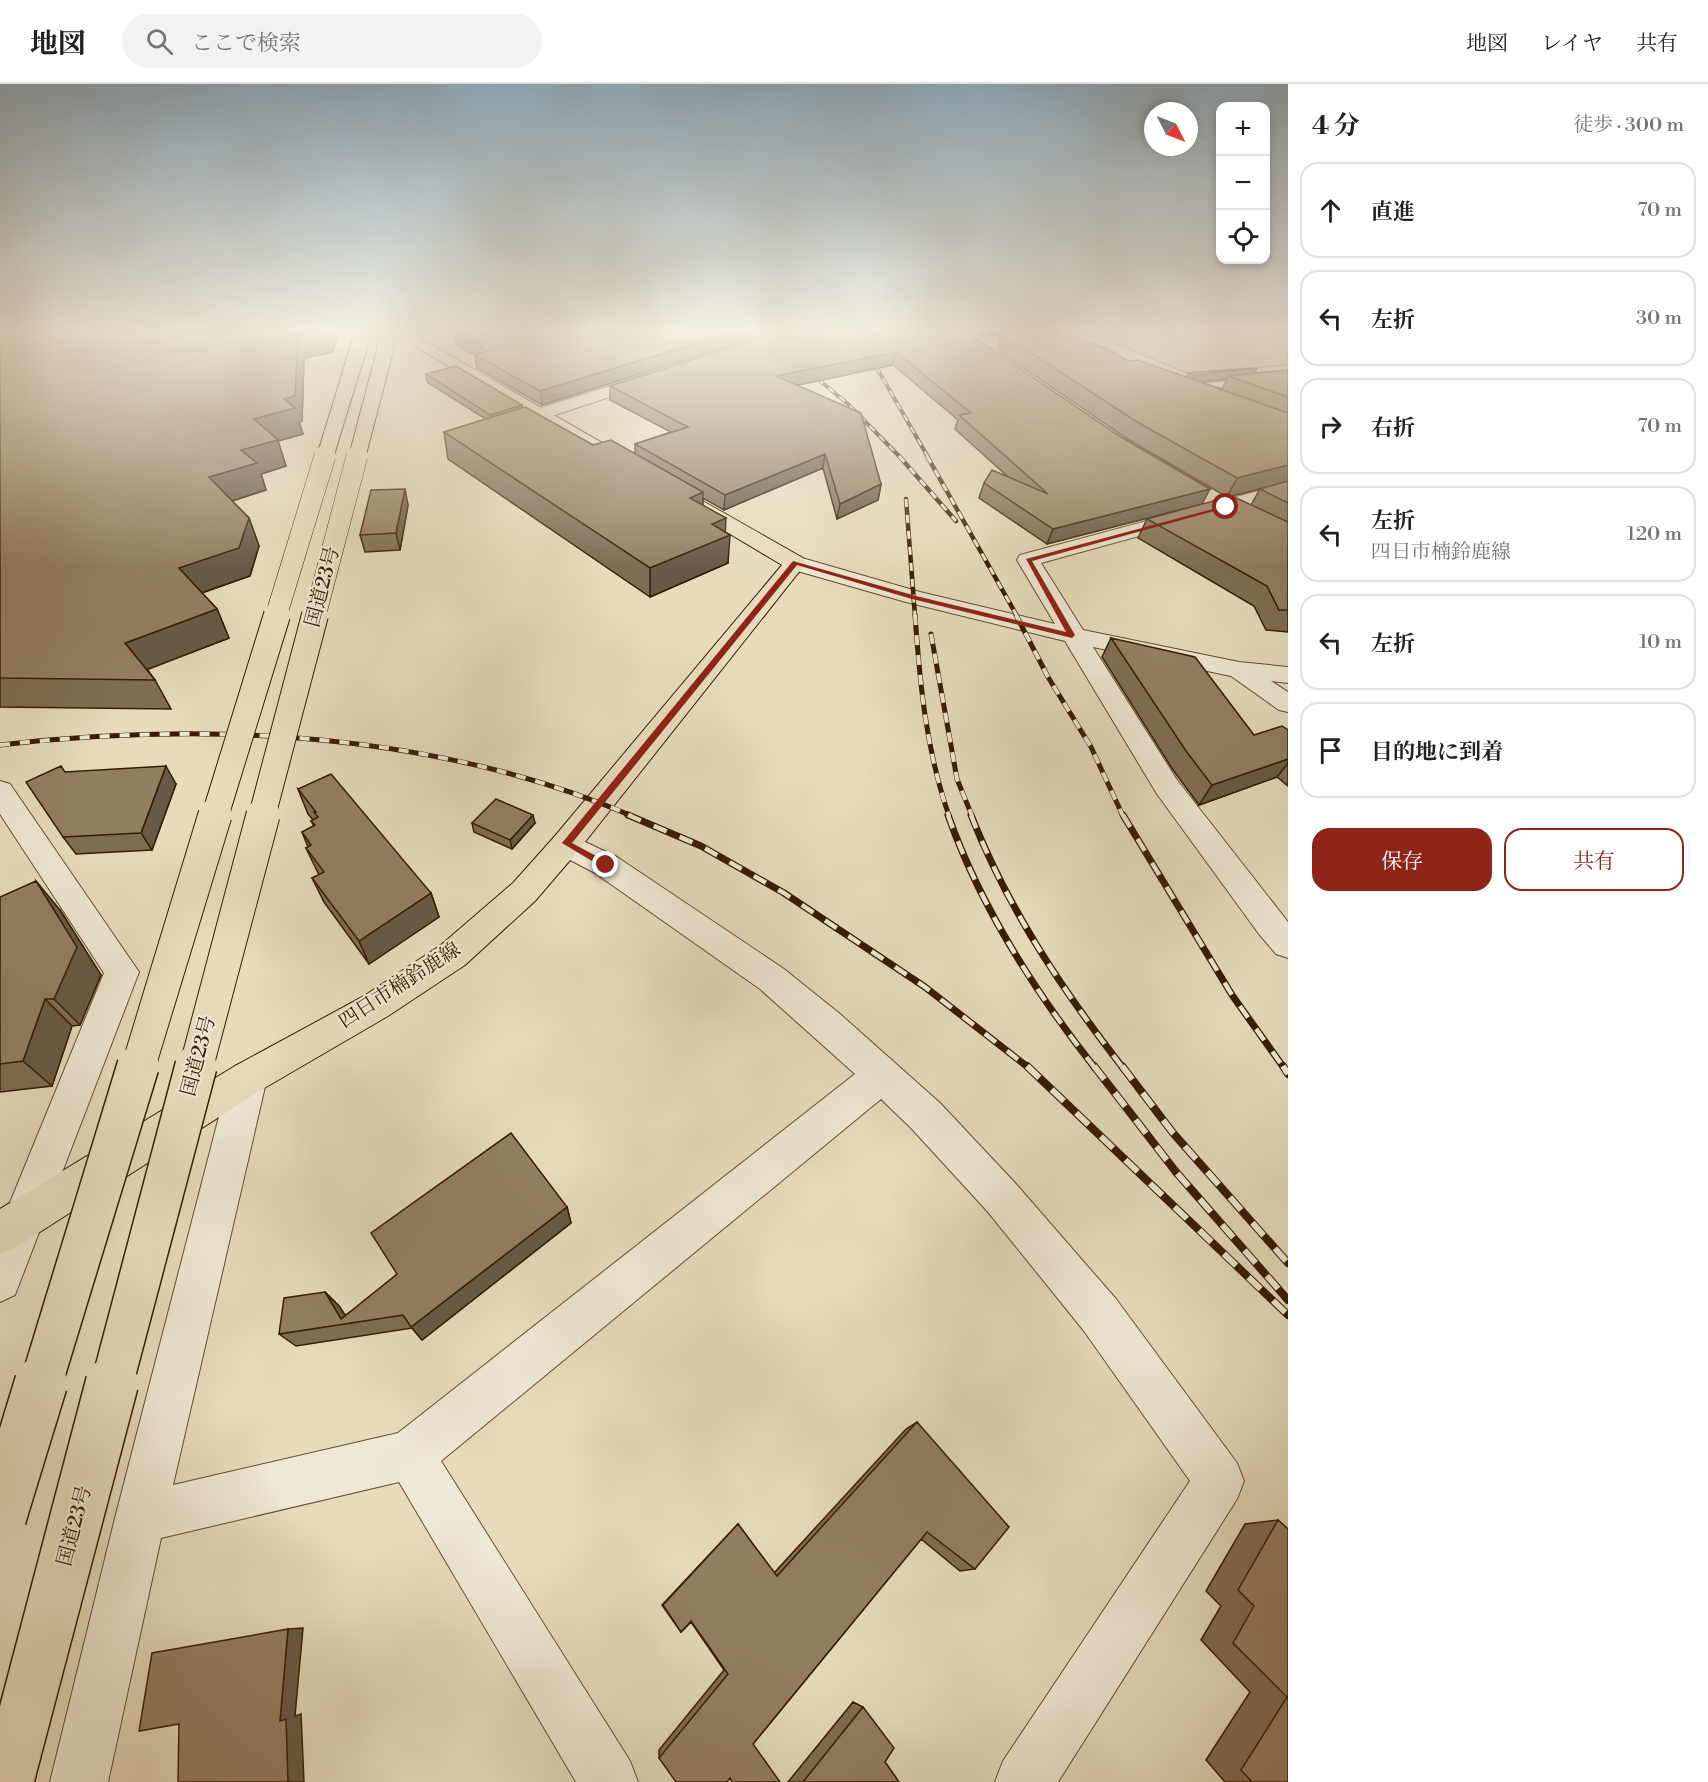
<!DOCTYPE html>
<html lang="ja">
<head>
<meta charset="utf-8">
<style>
	body { margin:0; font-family:"Libre Bodoni","Noto Serif JP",serif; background:#f2f2f2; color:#202124 }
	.controls { position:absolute; right:18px; top:18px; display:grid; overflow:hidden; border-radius:12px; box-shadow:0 3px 9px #0003 }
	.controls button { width:54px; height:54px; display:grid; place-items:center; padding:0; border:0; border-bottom:2px solid #e0e0e0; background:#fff; color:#202124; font:30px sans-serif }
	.compass { position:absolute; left:1144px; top:18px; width:54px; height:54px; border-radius:50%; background:#fff; box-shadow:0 3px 9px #0003; rotate:132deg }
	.stop { position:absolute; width:18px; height:18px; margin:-14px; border:4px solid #8f2418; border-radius:50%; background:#fff }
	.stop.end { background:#8f2418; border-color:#fff; box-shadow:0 2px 6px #0008 }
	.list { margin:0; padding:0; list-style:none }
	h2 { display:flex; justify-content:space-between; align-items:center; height:78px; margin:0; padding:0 24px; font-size:26px }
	h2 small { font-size:20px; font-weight:400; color:#757577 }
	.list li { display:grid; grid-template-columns:39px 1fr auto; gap:18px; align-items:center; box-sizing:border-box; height:96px; margin:0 12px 12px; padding:0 12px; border:2px solid #e0e0e0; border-radius:18px }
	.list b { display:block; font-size:22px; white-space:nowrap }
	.list p { margin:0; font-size:20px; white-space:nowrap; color:#757577 }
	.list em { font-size:20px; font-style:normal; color:#757577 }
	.actions { display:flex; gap:12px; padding:18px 24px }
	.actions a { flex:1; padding:14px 0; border:2px solid #8f2418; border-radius:18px; text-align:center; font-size:21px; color:#8f2418 }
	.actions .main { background:#8f2418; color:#fff }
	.icon { flex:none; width:33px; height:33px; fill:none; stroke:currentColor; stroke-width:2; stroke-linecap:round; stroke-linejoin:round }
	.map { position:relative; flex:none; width:1288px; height:1698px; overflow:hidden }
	header { display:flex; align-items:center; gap:36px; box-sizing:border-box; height:84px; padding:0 30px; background:#fff; border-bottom:2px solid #e0e0e0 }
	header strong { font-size:28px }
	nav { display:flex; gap:33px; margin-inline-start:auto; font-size:21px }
	.search { width:420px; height:54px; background:#f2f2f2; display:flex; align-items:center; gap:15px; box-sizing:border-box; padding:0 21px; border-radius:33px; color:#757577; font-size:22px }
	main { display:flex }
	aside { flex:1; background:#fff }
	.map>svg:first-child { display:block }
</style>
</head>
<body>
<header>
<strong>地図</strong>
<div class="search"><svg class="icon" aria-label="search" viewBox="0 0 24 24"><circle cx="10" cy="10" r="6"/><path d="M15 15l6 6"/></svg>ここで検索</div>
<nav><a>地図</a><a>レイヤ</a><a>共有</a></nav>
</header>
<main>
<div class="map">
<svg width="1288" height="1698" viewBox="0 0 1288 1698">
	<rect width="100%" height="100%" fill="#e6dbbd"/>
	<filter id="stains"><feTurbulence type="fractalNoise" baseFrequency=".00333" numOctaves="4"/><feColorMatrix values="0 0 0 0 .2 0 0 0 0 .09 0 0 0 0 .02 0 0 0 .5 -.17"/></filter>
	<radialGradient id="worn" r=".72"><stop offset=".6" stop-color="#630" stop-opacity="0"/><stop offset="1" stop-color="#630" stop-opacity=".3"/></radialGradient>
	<path fill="#c8bb9d" stroke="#806c50" stroke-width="1.5" d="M1082,246H1288V281L1187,289Z"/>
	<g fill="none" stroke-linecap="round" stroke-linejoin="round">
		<defs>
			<path id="minor" d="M970,253L1043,255L1051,260L1043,265L965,261L962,258Z
				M652,289L658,291L660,294L658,297L546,334H534L531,330L534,326Z
				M1288,290V300L1191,311L1183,306L1191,301Z
				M1288,399V411L1041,479L1083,546L1239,578L1288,583V599L1271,597L1288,608V628L1279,626L1231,592L1093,563L1177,696L1288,838V874L1276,870L1259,850L1157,710L1065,557L906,518L787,484L784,479L787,474L795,472L920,508L1055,540L1017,476L1020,471Z
				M0,697L10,700L139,888L15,1211L0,1218V1143L104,889L0,730Z
				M566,749L617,773L784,885L840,930L940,1019L1016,1100L1116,1215L1237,1379L1244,1397L1237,1415L1058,1698H995L1003,1677L1190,1397L1084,1247L988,1128L912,1045L881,1015L441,1377L630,1677L638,1698H576L399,1398L161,1454L108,1698H50L115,1434L229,994L235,982L248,977L261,982L267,994L173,1401L398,1349L855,990L760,905L595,789L555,768L551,760L555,752Z"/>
			<path id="major" d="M388,246H406L639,380L641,384L639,388H625Z
				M687,410L694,412L803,474L806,479L577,768L535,817L465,881L388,932L261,1006L15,1164L0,1170V1125L235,982L364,912L441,861L513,799L555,752L782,481L680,420L677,416L680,412Z"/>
		</defs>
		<use href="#minor" stroke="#634c31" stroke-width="2"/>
		<use href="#major" stroke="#371c02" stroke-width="2"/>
		<use href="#minor" fill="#efe8d4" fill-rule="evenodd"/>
		<use href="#major" fill="#e6dbbd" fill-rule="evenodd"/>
		<defs>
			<path id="rail-far4" d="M855,246L928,373
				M807,286L848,320L900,373"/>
			<path id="rail-far3" d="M899,372L956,437
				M927,372L1017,532
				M906,415L915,532"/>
			<path id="rail-far2" d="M915,531C920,601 926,665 949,732
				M1016,531L1048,593L1091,663L1123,732
				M931,550L957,695L972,732
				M0,661C210,637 436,648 632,732"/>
			<path id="rail-far1" d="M628,731L701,762L784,809L925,903L1029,984
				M948,731C980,822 1035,908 1095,984
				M971,731C1008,825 1061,904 1123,984
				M1123,731L1232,911L1284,984"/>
			<path id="rail" d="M1027,982L1288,1231
				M1094,982L1176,1088L1288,1216
				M1122,982L1173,1049L1288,1179
				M1283,982L1288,990"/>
		</defs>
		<use href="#rail-far4" stroke="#371c02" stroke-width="4"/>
		<use href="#rail-far3" stroke="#371c02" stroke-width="4.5"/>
		<use href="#rail-far2" stroke="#371c02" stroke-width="5"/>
		<use href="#rail-far1" stroke="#371c02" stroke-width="7"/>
		<use href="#rail" stroke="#371c02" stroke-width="8"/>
		<use href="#rail-far4" stroke="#efe8d4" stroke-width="2" stroke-dasharray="7" stroke-linecap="butt"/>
		<use href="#rail-far3" stroke="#efe8d4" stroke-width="3" stroke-dasharray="8" stroke-linecap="butt"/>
		<use href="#rail-far2" stroke="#efe8d4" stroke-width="4" stroke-dasharray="10" stroke-linecap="butt"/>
		<use href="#rail-far1" stroke="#efe8d4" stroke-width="4.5" stroke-dasharray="14" stroke-linecap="butt"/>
		<use href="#rail" stroke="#efe8d4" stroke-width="6" stroke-dasharray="17" stroke-linecap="butt"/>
		<defs>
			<path id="highway-bridge-far5" d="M325,373L364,246
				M357,373L385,267L387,246"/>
			<path id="highway-bridge-far4" d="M276,532L325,372
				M315,532L357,372"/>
			<path id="highway-bridge-far3" d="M215,732L277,531
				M262,732L315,531"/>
			<path id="highway-bridge-far2" d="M138,984L215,731
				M196,984L263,731"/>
			<path id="highway-bridge-far1" d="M41,1300L138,982
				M112,1300L196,982"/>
			<path id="highway-bridge" d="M0,1433L41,1299
				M7,1698L112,1299"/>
		</defs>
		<use href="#highway-bridge-far5" stroke="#371c02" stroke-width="18" stroke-linecap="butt"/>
		<use href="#highway-bridge-far4" stroke="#371c02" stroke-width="22" stroke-linecap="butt"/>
		<use href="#highway-bridge-far3" stroke="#371c02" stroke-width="28" stroke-linecap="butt"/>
		<use href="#highway-bridge-far2" stroke="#371c02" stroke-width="35" stroke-linecap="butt"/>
		<use href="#highway-bridge-far1" stroke="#371c02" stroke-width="44" stroke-linecap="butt"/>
		<use href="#highway-bridge" stroke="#371c02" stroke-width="55" stroke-linecap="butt"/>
		<use href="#highway-bridge-far5" stroke="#e6dbbd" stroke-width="16"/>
		<use href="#highway-bridge-far4" stroke="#e6dbbd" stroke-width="21"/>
		<use href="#highway-bridge-far3" stroke="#e6dbbd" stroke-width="26"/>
		<use href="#highway-bridge-far2" stroke="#e6dbbd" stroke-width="33"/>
		<use href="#highway-bridge-far1" stroke="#e6dbbd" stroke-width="41"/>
		<use href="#highway-bridge" stroke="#e6dbbd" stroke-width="52"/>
	</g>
	<path fill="#7e6d55" stroke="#371c02" stroke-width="1.5" fill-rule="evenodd" d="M0,246H341L332,268L304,274L302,337L299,338L303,350L278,357L286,382L261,390L266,406L232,417L249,434L259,462L250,492L202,509L217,525L229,554L147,585L155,596L171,625L0,623Z
		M458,246H779L542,321L477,284L475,271L456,261L454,247Z
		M963,246L1202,420L1047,460L979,414L984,399L1007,392L955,345L958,336L893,281L797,301L881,400L878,416L837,435L823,384L724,426L703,414V421L725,448L728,479L650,513L448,375L444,348L486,335L427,298L426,290L522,321V324L593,361L635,369V360L671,348L610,316V302Z
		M968,246H1059L1058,251L1128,277L1187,293L1188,289L1257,284L1255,289L1288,286V548L1266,546L1254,522L1138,454L1147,435L1251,421L1260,405L1286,398L1227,413L1129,356L997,266L1000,252H976ZM1227,295L1222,305L1200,298Z
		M408,421L400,466L365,468L360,451Z
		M1111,554L1254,651L1288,646V702L1277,693L1199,721L1173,686L1102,573Z
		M66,688L176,700L152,766L76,770L63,753Z
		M298,705L431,809L439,833L369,880L324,818L312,794L319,791L306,764L308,763L302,748L314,742L311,737L313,736L308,730Z
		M472,739H535L512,765L474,748Z
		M0,813L60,826L101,891L80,941L72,942L52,1002L0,1008Z
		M567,1123L571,1139L422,1256L412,1244L296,1262L279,1250L325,1208L339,1222L345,1231Z
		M917,1338L975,1485L960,1487L921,1455L753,1660L730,1694L659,1674V1666L724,1586L691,1538L681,1548L662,1521L738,1440L774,1489L906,1345Z
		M1278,1436L1288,1445V1698H1225L1206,1676L1250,1608L1201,1556L1221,1522L1206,1507L1245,1440Z
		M853,1618L863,1623L885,1678L899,1698H788Z"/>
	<path fill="#665945" stroke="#371c02" stroke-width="1.5" d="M316,246H341L332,268L304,274L302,337L299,338L303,350L278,357L286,382L261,390L266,406L219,421L209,393L241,366L254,335L284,315L298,250Z
		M739,246H779L542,321L540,307Z
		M896,268L893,281L775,306L776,292Z
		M1257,284L1253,292H1228L1227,295L1191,299L1195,291Z
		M522,321V329L491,338L490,331Z
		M825,370L823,384L724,426L725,411Z
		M1288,381V398L1227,413L1237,394Z
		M881,400L878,416L837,435L840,420Z
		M405,405L408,421L400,466L396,449Z
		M1210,405L1202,420L1047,460L1053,445Z
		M703,408L702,436L690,414Z
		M249,434L259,462L250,492L192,512L179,484Z
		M726,434L725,453L730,451L728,479L650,513V484L712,440Z
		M217,525L229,554L141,588L125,559Z
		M1288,675V679L1277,693L1199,721L1212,701Z
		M166,682L176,700L152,766L141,749Z
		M533,731L535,739L512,765L510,756Z
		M36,797L60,826L101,891L80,941L54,915Z
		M431,809L439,833L369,880L359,857Z
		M45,915L72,942L52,1002L23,977Z
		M567,1123L571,1139L422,1256L411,1243Z
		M325,1208L339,1222L350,1239L341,1235Z
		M303,1544L295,1632L301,1630L304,1698H288L280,1637L288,1545Z"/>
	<path fill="#927f63" stroke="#371c02" stroke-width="1.5" d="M0,246H316L298,250L295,312L284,315L295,324L254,335L278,356L241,366L257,379L209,393L249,434L239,464L179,484L217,525L125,559L155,596L0,594Z
		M458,246H739L540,307L475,271L487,267L479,263L483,262L454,247Z
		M785,246H963L1121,353L1210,405L1053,445L984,399L992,386L1048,410L959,331L971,329L896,268L776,292L861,329L881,400L840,420L825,370L725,411L635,360L688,343L610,302Z
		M1001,249L1070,252L1108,265L1128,277L1138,276L1288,329V381L1237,394L1137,338Z
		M456,282L522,321L490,331L426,290Z
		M1257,284L1195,291L1188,289Z
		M1288,286V313L1228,292Z
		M525,323L593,361L611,356L703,408L690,414L726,434L712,440L730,451L650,484L444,348Z
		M1288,397V419L1260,405Z
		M405,405L396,449L360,451L371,406Z
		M1232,412L1288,438V526H1279L1267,502L1147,435Z
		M1111,554L1195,573L1254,651L1282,642L1288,646V675L1212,701L1186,667Z
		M61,682L65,688L166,682L141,749L63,753L26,698Z
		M331,690L431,809L359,857L312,794L324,788L306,764L311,761L302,748L315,741L311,737L318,733L314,728H316L298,705Z
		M496,715L533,731L510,756L472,739Z
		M36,797L77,863L54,915H45L23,977L0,980V813Z
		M511,1049L567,1123L411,1243L403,1231L279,1250L284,1214L325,1208L341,1235L397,1190L371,1149Z
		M917,1338L1009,1443L975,1485L927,1448L753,1660L780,1698H732L730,1694L727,1698H676L659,1674L728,1590L691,1537L681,1548L663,1521L738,1440L777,1492Z
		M1278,1436L1288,1445V1698H1252L1241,1686L1287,1613L1233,1559L1254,1522L1238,1506Z
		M288,1545L280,1637L286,1635L288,1698H178L179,1640L139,1647L152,1569Z
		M863,1623L894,1664L885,1678L899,1698H803Z"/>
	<linearGradient id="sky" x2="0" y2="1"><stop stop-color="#8faabd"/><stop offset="0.51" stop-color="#f4efe1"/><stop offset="1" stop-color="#f4efe1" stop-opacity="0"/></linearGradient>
	<rect width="1288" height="484" fill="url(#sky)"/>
	<path fill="#8f2418" d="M1224,422L1229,423L1032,477L1075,551L1072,554L912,515L797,481L572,759L609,779V783H602L562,759L793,477L916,512L1066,548L1026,475Z"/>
	<g text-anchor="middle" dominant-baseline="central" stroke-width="4.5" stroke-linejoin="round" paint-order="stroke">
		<g font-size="20" fill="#371c02" stroke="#efe8d4">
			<text transform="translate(323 503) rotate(-75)">国道23号</text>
			<text transform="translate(400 902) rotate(-33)">四日市楠鈴鹿線</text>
			<text transform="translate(199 972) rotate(-75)">国道23号</text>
			<text transform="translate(75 1442) rotate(-75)">国道23号</text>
		</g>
	</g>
	<rect width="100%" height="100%" filter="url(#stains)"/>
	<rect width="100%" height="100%" fill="url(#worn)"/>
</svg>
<div class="controls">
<button>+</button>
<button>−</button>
<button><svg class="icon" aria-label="locate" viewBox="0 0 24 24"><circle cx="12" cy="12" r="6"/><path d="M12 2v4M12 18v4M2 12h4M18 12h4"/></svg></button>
</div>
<svg class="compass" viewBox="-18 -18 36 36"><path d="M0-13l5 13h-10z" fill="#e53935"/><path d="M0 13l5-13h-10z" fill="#757577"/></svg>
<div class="stop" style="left:1226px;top:423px"></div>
<div class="stop end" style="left:606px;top:781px"></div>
</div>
<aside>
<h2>4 分<small>徒歩 · 300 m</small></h2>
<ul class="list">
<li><svg class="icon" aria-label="ahead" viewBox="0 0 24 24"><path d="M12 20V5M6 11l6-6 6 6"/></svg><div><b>直進</b></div><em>70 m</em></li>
<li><svg class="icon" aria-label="left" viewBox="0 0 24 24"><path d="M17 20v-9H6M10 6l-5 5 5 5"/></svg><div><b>左折</b></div><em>30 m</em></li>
<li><svg class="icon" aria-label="right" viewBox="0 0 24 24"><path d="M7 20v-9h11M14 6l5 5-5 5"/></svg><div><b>右折</b></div><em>70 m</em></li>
<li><svg class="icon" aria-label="left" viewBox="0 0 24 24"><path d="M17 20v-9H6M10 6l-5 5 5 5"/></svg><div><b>左折</b><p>四日市楠鈴鹿線</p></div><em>120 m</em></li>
<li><svg class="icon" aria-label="left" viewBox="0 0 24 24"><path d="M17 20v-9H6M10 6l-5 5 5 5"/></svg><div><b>左折</b></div><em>10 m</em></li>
<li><svg class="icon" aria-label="arrive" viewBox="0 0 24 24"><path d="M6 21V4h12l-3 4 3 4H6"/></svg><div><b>目的地に到着</b></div></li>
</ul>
<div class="actions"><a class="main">保存</a><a>共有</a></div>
</aside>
</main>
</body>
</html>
